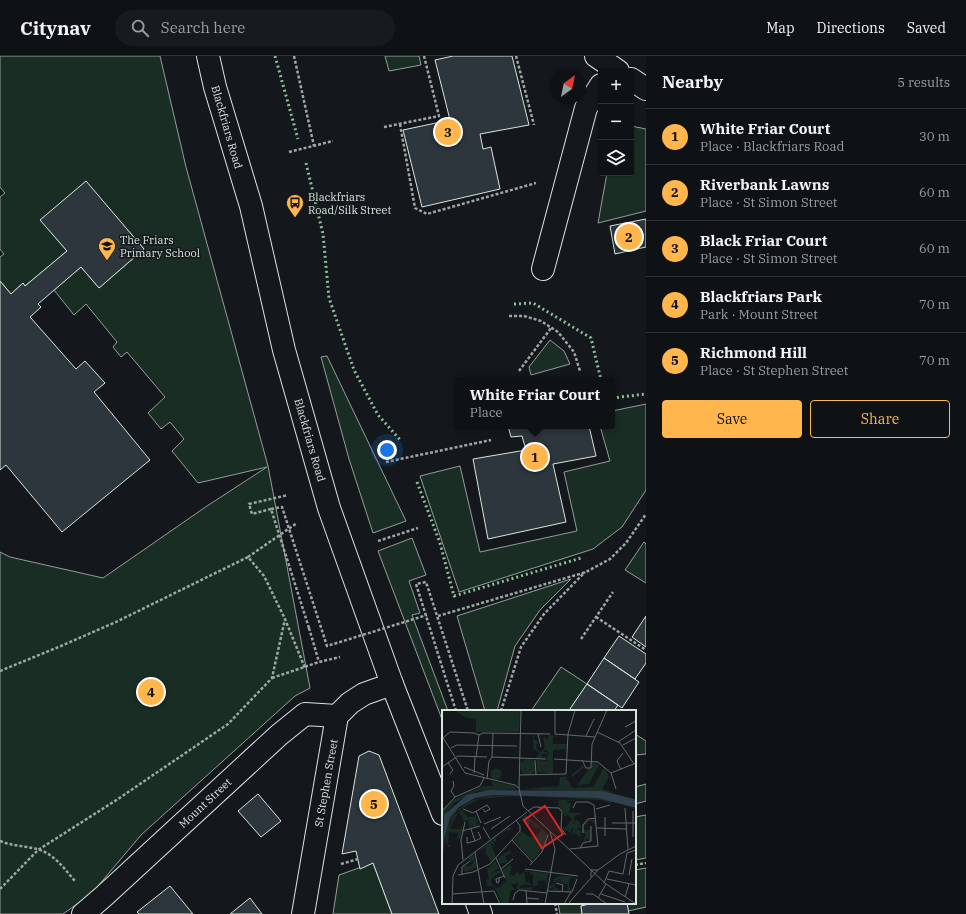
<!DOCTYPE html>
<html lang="en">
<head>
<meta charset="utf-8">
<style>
	body { margin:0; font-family:"IBM Plex Serif",serif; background:#181b1e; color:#f1f3f6 }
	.controls { position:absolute; right:12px; top:12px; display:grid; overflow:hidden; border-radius:4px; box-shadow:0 1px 3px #0004 }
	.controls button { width:36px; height:36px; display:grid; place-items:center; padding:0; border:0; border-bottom:1px solid #2f3234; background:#0f1215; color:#f1f3f6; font:20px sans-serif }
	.compass { position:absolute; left:550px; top:12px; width:36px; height:36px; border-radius:50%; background:#0f1215; box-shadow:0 1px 3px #0004; rotate:33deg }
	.you { position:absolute; left:387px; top:394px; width:14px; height:14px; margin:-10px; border:3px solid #fff; border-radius:50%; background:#1a73e8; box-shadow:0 0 0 6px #1a73e833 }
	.badge { display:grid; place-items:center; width:26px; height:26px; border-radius:50%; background:#ffb74d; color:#111; font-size:13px; font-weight:700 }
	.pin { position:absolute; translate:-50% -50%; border:2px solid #fff; box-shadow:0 1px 4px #0006 }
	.popup { position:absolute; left:455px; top:321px; width:160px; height:52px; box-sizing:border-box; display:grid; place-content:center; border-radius:4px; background:#0f1215; filter:drop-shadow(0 1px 3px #0005); font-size:13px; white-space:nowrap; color:#9b9ea0 }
	.popup b { font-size:15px; color:#f1f3f6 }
	.popup::after { content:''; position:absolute; left:50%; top:100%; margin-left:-8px; border:8px solid transparent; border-top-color:#0f1215 }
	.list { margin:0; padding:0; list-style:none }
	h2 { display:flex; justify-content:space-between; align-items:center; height:52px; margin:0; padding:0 16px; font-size:17px }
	h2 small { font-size:13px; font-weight:400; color:#9b9ea0 }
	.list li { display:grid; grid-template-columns:26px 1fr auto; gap:12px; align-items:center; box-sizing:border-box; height:56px; padding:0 16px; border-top:1px solid #2f3234 }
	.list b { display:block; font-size:15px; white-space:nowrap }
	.list p { margin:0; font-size:13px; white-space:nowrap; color:#9b9ea0 }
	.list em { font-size:13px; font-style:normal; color:#9b9ea0 }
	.actions { display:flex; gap:8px; padding:12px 16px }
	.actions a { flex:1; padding:9px 0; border:1px solid #ffb74d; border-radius:4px; text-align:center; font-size:14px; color:#ffb74d }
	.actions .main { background:#ffb74d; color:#111 }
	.icon { flex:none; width:22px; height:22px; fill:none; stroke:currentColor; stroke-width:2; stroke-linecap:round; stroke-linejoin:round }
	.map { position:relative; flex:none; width:646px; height:858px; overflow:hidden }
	header { display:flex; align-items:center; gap:24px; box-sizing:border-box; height:56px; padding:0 20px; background:#0f1215; border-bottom:1px solid #2f3234 }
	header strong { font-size:19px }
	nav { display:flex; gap:22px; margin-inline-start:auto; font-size:14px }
	.search { width:280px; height:36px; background:#181b1e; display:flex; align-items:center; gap:10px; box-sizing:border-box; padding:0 14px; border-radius:22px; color:#9b9ea0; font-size:15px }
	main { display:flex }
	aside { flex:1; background:#0f1215 }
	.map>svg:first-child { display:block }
</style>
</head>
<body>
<header>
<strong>Citynav</strong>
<div class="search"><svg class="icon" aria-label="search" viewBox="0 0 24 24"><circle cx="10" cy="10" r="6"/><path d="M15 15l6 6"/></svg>Search here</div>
<nav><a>Map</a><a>Directions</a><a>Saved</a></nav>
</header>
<main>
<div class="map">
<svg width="646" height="858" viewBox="0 0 646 858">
	<rect width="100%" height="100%" fill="#14181c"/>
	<path fill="#1a2d24" stroke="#939e99" d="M0,0H160L186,111L268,410L310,632L295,640L141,779L98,830L92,837L77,848L63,858H0V496L10,501L103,522L207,450L267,411L198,427L172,395L184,383L170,366L161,373L148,357L165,341L127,296L121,301L113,291L117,286L86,248L74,259L54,234L81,211L99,232L144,193L86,126L41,164L67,195L25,230L23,227L11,238L0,225V201L4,198L0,193V141L5,137L0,131Z
		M385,0H419L421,9L389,15Z
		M631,70L646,73V155L598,167L607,117H631Z
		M550,284L564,295L570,308L531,319L529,311Z
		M327,300L406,465L373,477L349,403L321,301Z
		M646,348V434L622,471L593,493L459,536L420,420L460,410L480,496L577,475L564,416L610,405L600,370H612V355Z
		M412,482L426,519L409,525L420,557L412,559L448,655H443V666L378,495Z
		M644,486L646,488V527L625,514Z
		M571,523L540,554L515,590L497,655H485L457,560Z
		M561,611L587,628L570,653L574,655H531Z
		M635,678L646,685V698L635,699Z
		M646,728V745L635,748V731Z
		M646,759V802L635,804V761Z
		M373,807L392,858H333L339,819Z
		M646,812V851L628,855L627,847H635V814Z
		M558,847H594L581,850L582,858H560Z"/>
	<path fill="#2c363c" stroke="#d8e6dc" d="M453,0H512L529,69L480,78L483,93L491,91L500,133L422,151L403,74L450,64L435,4Z
		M86,125L144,193L99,232L81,211L38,248L41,251L30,261L76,313L85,305L105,327L94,336L150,404L62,476L6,409L0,414V225L11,238L23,227L25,230L67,195L40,164Z
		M646,163V191L615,198L610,170Z
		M508,370H589L596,400L553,408L566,466L488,483L473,403L526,394L522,380L511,381Z
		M646,560V591L632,581Z
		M619,580L646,598V607L635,623L604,602Z
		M604,602L639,626L622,652L587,628Z
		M587,628L618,649L614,655H574L570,653Z
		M369,695L379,699L439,858H392L373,807L360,813L356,795L342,798L359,700Z
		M258,738L281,765L261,781L238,755Z
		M170,830L193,858H139L137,856Z
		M250,842L262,858H230Z
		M594,847H627L629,858H582L581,850Z"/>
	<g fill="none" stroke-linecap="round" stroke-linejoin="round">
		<defs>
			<path id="minor" d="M596,0L618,15
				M631,23L646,33
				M543,213L586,52L601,29
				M83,858L104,840L279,679L305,658L337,660
				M303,858L337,660L350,647L364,638L392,628"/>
			<path id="major" d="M208,0L215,31L251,150L284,294L329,452L392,628L443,758
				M477,847L481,858"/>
		</defs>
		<use href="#minor" stroke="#d8e6dc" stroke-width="24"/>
		<use href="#major" stroke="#d8e6dc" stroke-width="24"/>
		<path stroke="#9da8a2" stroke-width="2.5" stroke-dasharray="3 2" stroke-linecap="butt" d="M294,0L314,90
			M516,0L534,69
			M400,68L415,152L427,158L536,127
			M384,71L439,60L424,0
			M289,96L333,85
			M509,260H524L541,265L558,276L574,296L580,315
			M519,315L551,272
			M386,406L491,384
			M271,453L252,458L249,448L288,439
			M378,485L418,472
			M248,501L297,467
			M438,560L586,516L610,503L626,487L646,458
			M596,561L646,594
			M309,572L319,606
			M581,583L613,536
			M0,615L61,590L116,566L248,501L264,520L285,563L305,612
			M272,622L319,606L340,601
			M456,655L416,528L426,526L468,655
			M501,655L521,591L544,558L585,516
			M0,785C12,790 25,790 37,793C55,798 64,813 76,826
			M341,808L358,803
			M635,809L646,807
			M0,833L38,794L118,743L228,668L272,622L285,563
			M555,847L557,858"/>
		<use href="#minor" stroke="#14181c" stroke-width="22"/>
		<use href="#major" stroke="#14181c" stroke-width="22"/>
		<path stroke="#9da8a2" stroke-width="2.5" stroke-dasharray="3 2" stroke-linecap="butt" d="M309,572L271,453L282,451L327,590L427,559"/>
		<path stroke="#8ac095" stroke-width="3" stroke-dasharray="2 3" stroke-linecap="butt" d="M275,0L298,83
			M306,107L323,178L329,242L354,314L378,359L401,385
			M514,248L533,247L591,282L601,324
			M612,342L646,338
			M417,426L440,487L454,540L581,502"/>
	</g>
	<defs>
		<symbol id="bus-pin" viewBox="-11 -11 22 30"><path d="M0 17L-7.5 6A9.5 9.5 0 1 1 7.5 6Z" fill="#ffb74d" stroke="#14181c"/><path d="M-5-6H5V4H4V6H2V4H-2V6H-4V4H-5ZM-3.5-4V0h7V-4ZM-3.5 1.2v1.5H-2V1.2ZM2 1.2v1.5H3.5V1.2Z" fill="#111"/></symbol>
		<symbol id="school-pin" viewBox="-11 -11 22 30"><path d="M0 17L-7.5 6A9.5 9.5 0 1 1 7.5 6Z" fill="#ffb74d" stroke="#14181c"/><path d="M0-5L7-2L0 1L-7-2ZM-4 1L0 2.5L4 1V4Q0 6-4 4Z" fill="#111"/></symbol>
	</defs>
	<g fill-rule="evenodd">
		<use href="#bus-pin" x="285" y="137" width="20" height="27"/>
		<use href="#school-pin" x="97" y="180" width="20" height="27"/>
	</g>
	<g text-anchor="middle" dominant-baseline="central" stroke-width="3" stroke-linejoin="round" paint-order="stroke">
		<g font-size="11" fill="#d8e6dc" stroke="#14181c">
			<text transform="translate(227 71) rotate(74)">Blackfriars Road</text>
			<text transform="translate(310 384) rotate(74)">Blackfriars Road</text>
			<text transform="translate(326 727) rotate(-80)">St Stephen Street</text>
			<text transform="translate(205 747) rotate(-43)">Mount Street</text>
		</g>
		<g font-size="11" fill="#d8e6dc" stroke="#14181c" text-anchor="start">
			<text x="308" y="141">Blackfriars<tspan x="308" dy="13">Road/Silk Street</tspan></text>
			<text x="120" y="184">The Friars<tspan x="120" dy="13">Primary School</tspan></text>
		</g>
	</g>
	<g transform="translate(442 654)">
		<rect width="194" height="194" fill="#14181c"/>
		<path d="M13,0H78L77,22H34V9L22,7ZM91,25H95H92V30L96,31L94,37L98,43L103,38L101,28H104L105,31L107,25L116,26L111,27V34H125V39L111,40V64L95,62V50L105,51V45L108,44L103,39L102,42H105V44H99L100,48L103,46V48H93L98,44L91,38ZM78 57a8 8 0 1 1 16 0a8 8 0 1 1-16 0ZM150,53L159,55H157L147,74L135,75L146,60L141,58L131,67L129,65L139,57V54L144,59H149ZM162,57L167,67L160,79L173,83L81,79L117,76L118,67H126L124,68L131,78L151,77ZM48.5 64a5.5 5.5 0 1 1 11 0a5.5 5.5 0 1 1-11 0ZM48,71L73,76L75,79L36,81L12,93L0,108V101L11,90L41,76H52ZM50,85L70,86L37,89L15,101L8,112L3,137L4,119L10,103L28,91ZM80,86L156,88L171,90L169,93L158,90ZM97,89L137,90L124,91L129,94L127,103H140L132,107V115L134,109L139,114L136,115L139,116V119L138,117L132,121L137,119L142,127L144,125L140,121L142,115L147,110H153L154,115L148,110L141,118L144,121L148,119L149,131L144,128V131H141L143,128L138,123L139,129L132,122L130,126V121L134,116L129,120V122H125L127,120L126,118V120L123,121L120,115L123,118L130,109L126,105L121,107L123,104L117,97L116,92L111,93L119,90ZM19,100L26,107H32L34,104V109L38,112L35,111L34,114L37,115L31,118V114L28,119L26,109L22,112L20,108L19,110L18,111L21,107L16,103L8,119H18L21,114L18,129L15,128L17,123L7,122L6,134L9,137H6L4,130L7,117L12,106ZM84,105L106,124L101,139L90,150L72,130L79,121L87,127L96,125L99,119L89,116L91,113L88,112L86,117L79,109ZM67,117L70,120H65L54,128V132L51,131L53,137L48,132L54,147L49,152L43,142L44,137L35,142ZM68,140L72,147L69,149L71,147L69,143L63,146L66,152L58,154L59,157L56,148ZM32,144L35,157L21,163L23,162L21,156H29L32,150L29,152L26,148ZM53,151L57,158L48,164L58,160L60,165L58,163L52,166L53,169L49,168L50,175H53L54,178L59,177L62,172L65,174L61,160L67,154L70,157L68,164L71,166L75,162L78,165L83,161L106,163L104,175L103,170L95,171L97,174L91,177V163L89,165L88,162H82L84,174L86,171L90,176L84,174L77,176L78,178L90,177V180L75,179L76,173L69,175L74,180H69L66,194H60L52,176H45L44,170L47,169L45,158H50L48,156ZM118,166L135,167H129L127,171L128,179L131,181H125L126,175L119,173L118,168L117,173L115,170L112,173L113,178L120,181L112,180L111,177L106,180L107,176L112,173L111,169Z" fill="#1a2d24"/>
		<path d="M47,80L160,81L192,89L194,90V98L156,88L50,85L33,88L17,97L8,107L2,130L0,162L2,105L25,85Z" fill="#2f3f4d"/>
		<path fill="none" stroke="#626a69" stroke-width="1" d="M79,0L77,78L81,96L164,174L194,194M113,0V24L153,27M183,17L194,11M155,22L178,33L192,54M96,24L99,37M37,25L41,23L108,24M0,26L23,63L73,75L77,78M144,26L152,9M1,28L8,22L32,23L37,25M176,32L194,20M181,35L194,28M9,38L15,35L75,36M34,47L37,25M50,47L51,23M112,49L156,52L169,63L174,79M93,50L94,65M140,50L144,58H149L150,34L165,0M6,53L11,60L8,64M0,57L16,46L45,47M22,57L42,65M179,60L175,51L181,43M32,63L33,47M169,63L194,53M77,65L124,64L126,24L133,0M45,69L47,51L50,47L104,49M11,71L12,76L9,81L13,87M183,98L186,140M21,99L31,103L45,95L48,99L43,102L41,99M154,99L168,95M0,101L13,87L38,76L42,68M34,101L39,113M86,101L92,97L117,98L120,102L119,118L124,125M191,101V127M170,113H194M42,114L59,107M41,117L48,129M155,118L184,119M29,119L33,131L39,128L36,122M49,119L68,106M20,121L38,116M141,123V115L146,109L154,108M163,126V107M25,127V133L33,131M70,130L90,152M138,138L141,133L149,131V116M128,139L156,136L152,95L146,92H134L131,98M33,142L42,194M54,148L63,168M21,150L19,130L23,112M88,155L100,142L106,125M59,159L71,149M83,159L136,166M181,164L185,143L194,140M16,165L31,162L48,154L78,121V116L74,110M20,165V157L28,151M187,165L190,149M149,167V160H156M57,168V172L55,173L54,170V169L62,166M165,169L194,175M114,173L121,175L120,182M162,173L167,161L181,164M84,180L85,194M105,181L130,182L135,169M10,184L52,181L58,194M144,184H151L165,194M159,184L183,192M183,187L187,174M84,188L97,189M156,188L164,174M71,190L73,183L77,180L105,183M10,194L11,166L16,155L85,102M103,194L113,139L108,122M122,194L129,182M126,194L156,160L178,144L194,136"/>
		<path fill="#d62828" fill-opacity="0.15" stroke="#d62828" stroke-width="2" d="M103,96L121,124L100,138L82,110Z"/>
		<rect width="194" height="194" fill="none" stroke="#d8e6dc" stroke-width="2"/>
	</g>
</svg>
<div class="controls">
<button>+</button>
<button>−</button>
<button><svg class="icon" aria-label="layers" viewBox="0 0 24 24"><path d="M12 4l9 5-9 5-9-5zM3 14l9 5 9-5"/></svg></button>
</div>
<svg class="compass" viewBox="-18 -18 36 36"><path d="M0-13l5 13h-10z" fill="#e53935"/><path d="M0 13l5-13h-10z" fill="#9b9ea0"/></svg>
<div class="you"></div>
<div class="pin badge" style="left:535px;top:401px">1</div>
<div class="popup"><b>White Friar Court</b>Place</div>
<div class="pin badge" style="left:629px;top:181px">2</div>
<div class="pin badge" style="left:448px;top:76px">3</div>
<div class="pin badge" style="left:151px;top:636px">4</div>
<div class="pin badge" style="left:374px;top:748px">5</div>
</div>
<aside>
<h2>Nearby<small>5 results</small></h2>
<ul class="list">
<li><span class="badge">1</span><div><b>White Friar Court</b><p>Place · Blackfriars Road</p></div><em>30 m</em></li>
<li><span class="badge">2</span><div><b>Riverbank Lawns</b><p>Place · St Simon Street</p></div><em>60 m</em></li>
<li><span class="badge">3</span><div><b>Black Friar Court</b><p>Place · St Simon Street</p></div><em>60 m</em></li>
<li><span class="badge">4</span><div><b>Blackfriars Park</b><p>Park · Mount Street</p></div><em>70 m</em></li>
<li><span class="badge">5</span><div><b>Richmond Hill</b><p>Place · St Stephen Street</p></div><em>70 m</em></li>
</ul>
<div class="actions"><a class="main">Save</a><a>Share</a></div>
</aside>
</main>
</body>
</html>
